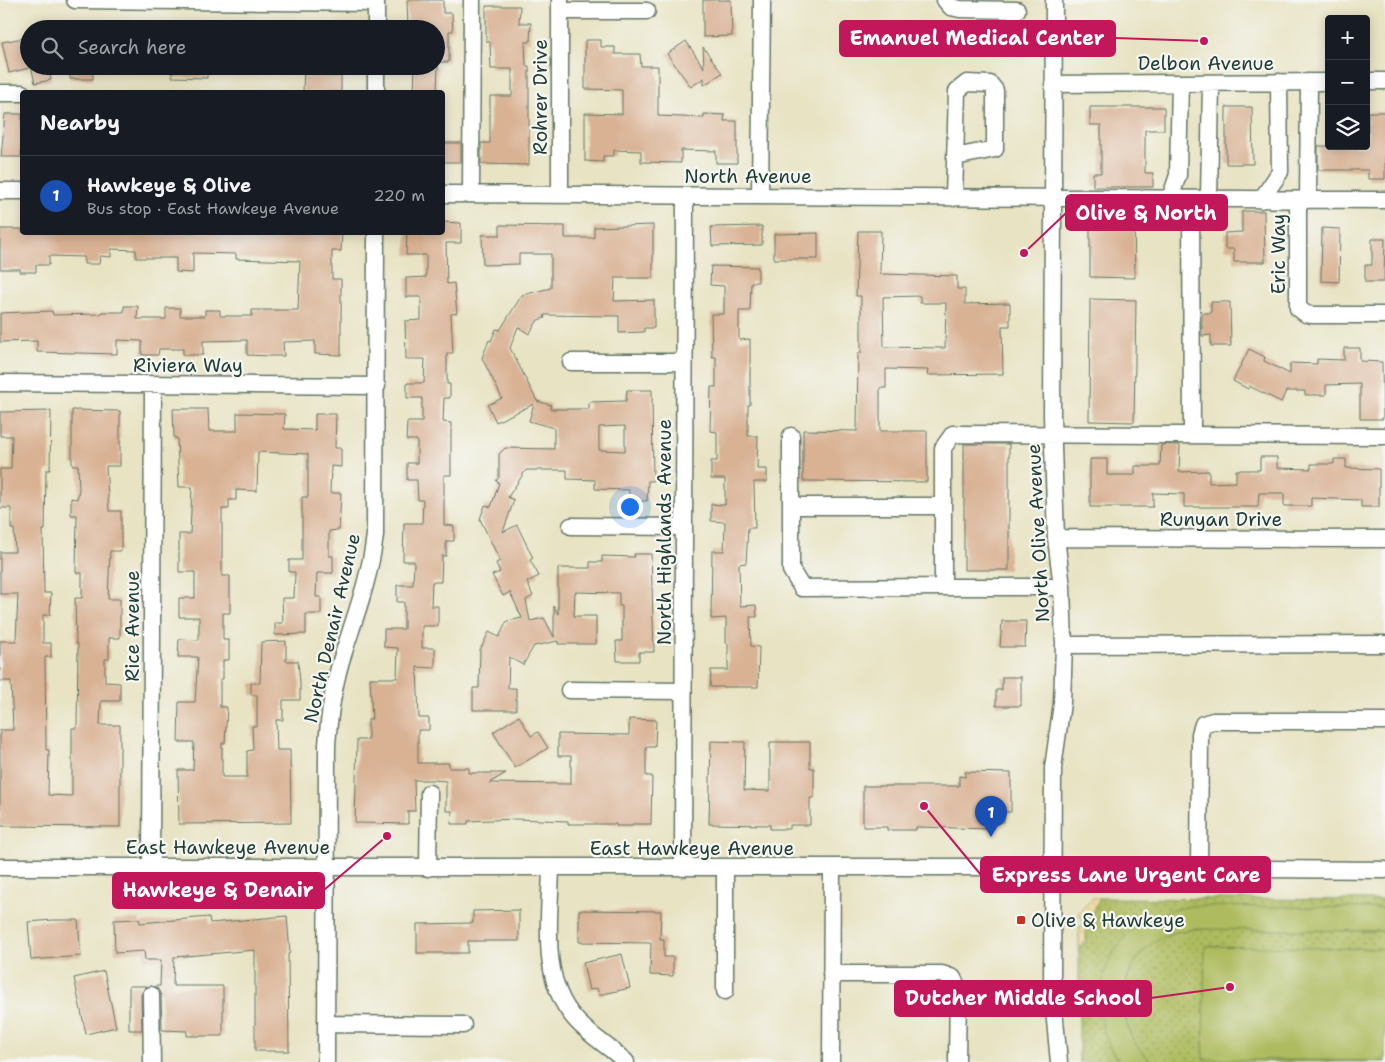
<!DOCTYPE html>
<html lang="en">
<head>
<meta charset="utf-8">
<style>
	body { margin:0; font-family:"Shantell Sans",sans-serif; background:#242831; color:#f1f3f6 }
	.controls { position:absolute; right:15px; top:15px; display:grid; overflow:hidden; border-radius:5px; box-shadow:0 2px 12px #0003 }
	.controls button { width:45px; height:45px; display:grid; place-items:center; padding:0; border:0; border-bottom:1px solid #363941; background:#171b24; color:#f1f3f6; font:25px sans-serif }
	.you { position:absolute; left:629px; top:506px; width:18px; height:18px; margin:-12px; border:4px solid #fff; border-radius:50%; background:#1a73e8; box-shadow:0 0 0 8px #1a73e833 }
	.badge { display:grid; place-items:center; width:32px; height:32px; border-radius:50%; background:#0f766e; color:#fff; font-size:16px; font-weight:700 }
	.pin { position:absolute; translate:-50% -41px; filter:drop-shadow(0 1px 2px #0008) }
	.pin::after { content:''; position:absolute; top:26px; width:18px; height:15px; background:inherit; clip-path:polygon(0 0,100% 0,50% 100%) }
	.list { margin:0; padding:0; list-style:none }
	h2 { display:flex; justify-content:space-between; align-items:center; height:65px; margin:0; padding:0 20px; font-size:21px }
	h2 small { font-size:16px; font-weight:400; color:#9ea1a6 }
	.list li { display:grid; grid-template-columns:32px 1fr auto; gap:15px; align-items:center; box-sizing:border-box; height:80px; padding:0 20px; border-top:1px solid #363941 }
	.list b { display:block; font-size:19px; white-space:nowrap }
	.list p { margin:0; font-size:16px; white-space:nowrap; color:#9ea1a6 }
	.list em { font-size:16px; font-style:normal; color:#9ea1a6 }
	.icon { flex:none; width:28px; height:28px; fill:none; stroke:currentColor; stroke-width:2; stroke-linecap:round; stroke-linejoin:round }
	.map { position:relative; flex:none; width:1385px; height:1062px; overflow:hidden }
	.search { position:absolute; background:#171b24; box-shadow:0 2px 12px #0003; left:20px; top:20px; width:425px; height:55px; display:flex; align-items:center; gap:12px; box-sizing:border-box; padding:0 18px; border-radius:28px; color:#9ea1a6; font-size:19px }
	.panel { position:absolute; background:#171b24; box-shadow:0 2px 12px #0003; left:20px; top:90px; width:425px; height:145px; border-radius:5px }
	.map>svg:first-child { display:block }
</style>
</head>
<body>
<div class="map">
<svg width="1385" height="1062" viewBox="0 0 1385 1062">
	<defs>
		<pattern id="grass-dots" width="8" height="8" patternUnits="userSpaceOnUse" patternTransform="scale(1.25)"><rect width="8" height="8" fill="#aebc5e"/><path d="M2 2h.1M6 6h.1" fill="none" stroke="#8d9a4e" stroke-width="1.8" stroke-linecap="round"/></pattern>
		<pattern id="sand-dots" width="8" height="8" patternUnits="userSpaceOnUse" patternTransform="scale(1.25)"><rect width="8" height="8" fill="#eeda9e"/><path d="M2 2h.1M6 6h.1" fill="none" stroke="#ccbc89" stroke-width="1.8" stroke-linecap="round"/></pattern>
	</defs>
	<rect width="100%" height="100%" fill="#f6f6f2"/>
	<filter id="ink" filterUnits="userSpaceOnUse"><feTurbulence type="fractalNoise" baseFrequency=".02" numOctaves="2"/><feDisplacementMap in="SourceGraphic" scale="10" xChannelSelector="R" yChannelSelector="G"/><feConvolveMatrix kernelMatrix="1 2 1 2 8 2 1 2 1" color-interpolation-filters="sRGB"/></filter>
	<filter id="wash" filterUnits="userSpaceOnUse"><feTurbulence type="fractalNoise" baseFrequency=".0096" numOctaves="4" result="noise"/><feDisplacementMap in="SourceGraphic" scale="20" xChannelSelector="R" yChannelSelector="G"/><feGaussianBlur stdDeviation="1.12" result="paint"/><feColorMatrix in="noise" values="0 0 0 0 0 0 0 0 0 0 0 0 0 0 0 0 0 1.4 0 .05"/><feComposite in="paint" operator="in"/></filter>
	<g filter="url(#wash)">
		<rect width="100%" height="100%" fill="#e8e3c3"/>
		<path fill="url(#grass-dots)" stroke="#667c49" d="M1100,898L1385,900V908L1146,920L1127,935L1113,954L1115,1057L1120,1062H1079V948L1086,942V923Z
			M1193,929L1385,931V1062H1152C1113,1031 1114,968 1157,940C1168,933 1181,931 1193,929Z"/>
		<path fill="url(#sand-dots)" stroke="#868c69" d="M1093,898H1100L1086,923V942L1079,948V927H1083V916H1079V912Z"/>
		<path fill="#aebc5e" stroke="#667c49" d="M1192,906L1385,908V931L1193,929C1181,931 1168,933 1157,940C1114,968 1113,1031 1152,1062H1120C1090,1026 1095,968 1127,935C1145,917 1168,910 1192,906Z
			M1205,946L1385,949V1061L1203,1059Z"/>
		<g id="blocks">
			<path fill="#d9b294" fill-rule="evenodd" d="M407,0H443V13H452L453,31H449V62H436V29H408Z
				M703,0H731L732,36L703,37Z
				M486,6H520L519,23H531L530,42H525L526,66H529V165L481,164V143H490V96H512V69H491L490,42L486,41Z
				M29,37V68L9,73L2,42Z
				M585,40H601V47H615V54H640L641,66H658V116L704,118V114L725,115L724,121H737V163H716V151L681,150V163L641,162V151L614,150V156H603V162L585,161V113L622,114V90L585,89Z
				M686,41L704,68L703,47L722,73L704,85V78L691,87L667,54Z
				M31,66H48L51,80L35,83Z
				M70,66H93V79H70Z
				M172,66H207V78L172,77Z
				M304,66H326V76H341V92H303Z
				M415,66H438L437,92H414Z
				M1090,107H1164V130H1145V173H1153V187H1093V173H1101V125H1090Z
				M1226,107H1252L1253,164H1226Z
				M1368,112H1385V179H1368V170H1318V146H1368Z
				M5,114H22L21,157H1Z
				M442,143H461V162H442Z
				M1090,210H1134L1135,278L1090,277Z
				M1242,211H1264L1265,262H1234V249H1225V233L1242,232Z
				M442,222L461,223V243H446L447,284L454,283L457,313L451,314L453,353H447V384H450V398H444L443,422L451,423V475H444V525L454,526V541H446V556H442L441,582H432L431,606H438V626H422V648H435V668L417,667L419,718H429V730H418V763H449V768H469V773H506L489,783L571,784V756H558V734L629,735V719L656,720L655,747H646V776H652L651,824H632V826H616V824H568V821L516,819L468,821V824H451L452,811H446V781L433,780H414L415,811H408V824L355,823L357,740H368V719H372L370,678H397L398,648L384,647V629H404V602H397V585H413L414,561H403L404,523H422L423,500H418L417,480H407V463H417V440H406L407,422H422V398H407V383H424L425,359H406L405,321L421,320V297H406V278L426,277V255H406L407,232H442Z
				M500,225L565,226V238H594V227L653,225V278H615L614,301L654,300V328H644V332L619,333V316L544,315L545,318L538,320L529,334L518,327L510,348L537,401L551,405L550,409H589V402L626,401L627,390H652L653,481H648L647,501H629V490L595,489V480L567,479V470H526L508,497L514,500L503,532L517,525L533,558L530,560L539,576L527,582L533,596L526,600L530,621L544,618L554,637V606L558,614V568H590V562H602V556L635,557L634,554H651L654,652H639V661H617L616,641H622V606H619V593L575,592L574,616H596V644H558V641L534,646L523,665L509,657L508,688H516V710H473V688H479L480,650L489,632L499,637L507,621L522,618L510,592L503,596L492,575L500,572L496,563L500,561L480,519L485,505L491,507L499,483L496,481L499,477V454L505,448L554,449V428L529,421L534,404L496,422L488,405L502,398L482,358L489,340L491,341L496,329L500,330L522,295L551,288V254H519V264L483,265L482,235H500ZM625,426V451L599,450V427Z
				M762,226V245L712,246L711,227Z
				M1322,228L1340,229L1339,282L1321,281Z
				M0,229H22V232H342L341,251H332V279H341V355L315,354V341L283,342L284,356H269L247,355V340L203,341V355H183V349H159L158,355H142V341L117,340V354L37,352V341L0,342V313L52,311L53,315L101,314V312H124V306H138L137,319H166V308H180V316H205V310H220V316H252V310H298L300,261L236,259V254L193,253V273L176,272V258H136V250L111,249V257L100,256L99,264H84V257L49,256V265H36V272H20V269H0Z
				M858,231H881L880,274L957,276V289H965V304L1010,303V326H1002L1003,374L927,375L928,370L886,369V388H880V431H927V482L803,481V430L857,431L858,353H861V296H856ZM920,296V303H946L945,348L884,347L883,297Z
				M818,233V259H774V234Z
				M1372,239H1385L1384,282H1365V265H1372Z
				M711,266L758,267V282H751L750,311H739V340L750,339V405H748V436H758L757,469H767V482H754L755,528H748L746,563L739,564L740,606L756,605L757,617H750L751,646L759,647L758,687H710L711,670H728V643H726V618L711,619L712,551H724L725,522L711,521V504L725,505V479H711V461H717V432L710,431L711,387H716V357H712L711,314H724V286L710,285Z
				M1090,299L1136,300L1134,422L1089,421Z
				M1211,302H1230L1231,346H1211V335L1202,336V313H1211Z
				M1344,348H1360V361L1382,362L1383,419H1360V384L1326,385V395H1305V391H1286L1281,402L1249,386L1248,389L1233,381L1249,349L1265,357L1264,361L1290,374V363L1317,364V359L1344,360Z
				M173,409H208L209,431H237V413L285,414L284,429L315,430V414H336L335,448H341V467L331,466L330,493H341L339,530L329,531V556H333V573H317L316,597H321V614H306V634L275,635V623H283L282,598H294L295,572H289V560H302V497H308V454L258,452L257,491L236,490V500H229V509H222V576H230V613H223V640H229V660H223V679H220V707H227L225,743H222V777H247V751L253,750L252,726H257V695H251V683H260L261,642L286,641V661H298L300,683V700H283V720H276L277,750H290L291,823L179,824L178,770H193L194,742H178L179,702H195L198,657H178L179,639L199,640V617H179V598H195V572H179V534H190L192,487H179L177,438H174Z
				M72,410L120,411V466H106L109,511H121V551H110L108,599H120V638H109V659H105V682L120,683V701H101L100,725H120V827L0,826V730H13L11,681H0V641H16L18,594H0V552H15L14,529H11V508H0V469H11L12,436H0V412L51,411L50,470H46L45,530H43L44,593H51L50,615H43V643H51V657H45L46,750H49L48,795L72,796V728H77L78,644H76L75,598H82V573H76L77,515H71V498L77,499L79,490L78,465H72Z
				M964,444H1009V570H964Z
				M1161,445H1180L1179,472L1209,471V483L1236,482V470H1260V457H1277V468L1311,469V464H1334V459H1346V468L1379,469V507H1361V500L1311,498V506H1284V493H1259L1258,507H1184V494L1153,493V507H1090V459H1107V475H1135V466H1160Z
				M1002,621H1026L1025,647H1000Z
				M1002,677H1021V706H996V690H1002Z
				M519,716L531,736L538,732L548,748L515,768L493,732Z
				M711,741L745,742L744,790L770,791V742H810V768H814V798H810V825H790V829H770V825L709,824Z
				M965,772L1011,773V812H1004V822H993V829L916,827V830H887V827H863V786H959V776L965,777Z
				M519,910V941H468V953H417V924L473,923V911Z
				M579,910L661,911L660,939H664V957H673V976L650,975L651,943L579,942Z
				M287,916L290,953L288,954L289,1051H255V950L174,957L173,986H223V1036H187V1031L162,1030L161,995L155,986H160L161,960H145L144,951L115,953L114,920L139,919L140,923L209,917L210,923Z
				M53,920H78L81,956L31,960L28,922Z
				M622,954L630,988L599,995L597,988L589,990L583,963Z
				M104,971L116,1027L86,1034L74,978Z
				M129,986H147L141,995L142,1030H129Z"/>
		</g>
	</g>
	<g filter="url(#ink)">
		<use href="#blocks" fill-opacity="0" stroke="#657766" stroke-width="1"/>
		<g fill="none" stroke-linecap="round" stroke-linejoin="round">
			<defs>
				<path id="minor" d="M75,0L376,3
					M376,0V29
					M945,0L951,7L960,9L1017,10
					M1054,0L1052,415L1056,538L1062,587L1064,645L1062,703L1053,768L1052,989L1059,1062
					M560,11H647
					M376,66V92
					M1366,81H1385
					M1053,84L1329,82
					M0,93H22
					M0,191H22
					M442,194L1385,200
					M471,194L472,0
					M560,195V0
					M760,196L762,0
					M954,198L957,91L967,83L990,84L995,90V149L955,157
					M1170,199L1178,175L1180,83
					M1191,199L1192,435
					M1209,199L1211,83
					M1261,200L1280,172L1279,82
					M1298,200V308L1306,314L1312,315H1385
					M1308,200L1309,82
					M571,362H684
					M0,383L377,386
					M791,436V570L802,588L943,587V448L953,434L1385,436
					M791,506H943
					M571,526L684,527
					M1056,538L1385,539
					M943,587H1062
					M1064,645L1385,644
					M569,690L683,691
					M0,867H1052L1385,870
					M151,867L153,385
					M428,868L429,793
					M551,868C550,918 539,980 576,1020C590,1036 610,1047 626,1062
					M683,868L685,196
					M725,868V991
					M1199,869L1200,734L1203,724L1213,721H1385
					M831,974H942L953,978L958,988L957,1062
					M151,995L152,1062
					M326,1024L463,1025
					M326,1062L327,745C329,717 333,688 341,661C354,619 370,579 375,535L376,232
					M831,1062L832,867"/>
			</defs>
			<use href="#minor" stroke="#657766" stroke-width="19"/>
			<use href="#minor" stroke="#fff" stroke-width="16"/>
		</g>
	</g>
	<rect fill="#c8321e" stroke="#f6f6f2" stroke-width="2" x="1016" y="915" width="10" height="10" rx="2.5"/>
	<g text-anchor="middle" dominant-baseline="central" stroke-width="4.5" stroke-linejoin="round" paint-order="stroke">
		<g font-size="19" fill="#1f3d34" stroke="#f6f6f2">
			<text x="1206" y="63">Delbon Avenue</text>
			<text transform="translate(540 97) rotate(-90)">Rohrer Drive</text>
			<text x="748" y="176">North Avenue</text>
			<text transform="translate(1278 254) rotate(-90)">Eric Way</text>
			<text x="188" y="365">Riviera Way</text>
			<text x="1221" y="519">Runyan Drive</text>
			<text transform="translate(664 532) rotate(-90)">North Highlands Avenue</text>
			<text transform="translate(1038 533) rotate(-93)">North Olive Avenue</text>
			<text transform="translate(132 626) rotate(-90)">Rice Avenue</text>
			<text transform="translate(332 628) rotate(-77)">North Denair Avenue</text>
			<text x="228" y="847">East Hawkeye Avenue</text>
			<text x="692" y="848">East Hawkeye Avenue</text>
		</g>
		<g font-size="19" fill="#1f3d34" stroke="#f6f6f2" text-anchor="start">
			<text x="1031" y="920">Olive &amp; Hawkeye</text>
		</g>
	</g>
	<path fill="none" stroke="#c2185b" stroke-width="2" d="M1204 41L1115 38M1024 253L1066 213M924 806L981 875M387 836L324 890M1230 987L1151 998"/>
	<g fill="#c2185b" stroke="#f6f6f2" stroke-width="2">
		<circle cx="1204" cy="41" r="5"/>
		<circle cx="1024" cy="253" r="5"/>
		<circle cx="924" cy="806" r="5"/>
		<circle cx="387" cy="836" r="5"/>
		<circle cx="1230" cy="987" r="5"/>
	</g>
	<g fill="#c2185b" stroke="#c2185b" stroke-width="2">
		<rect x="840" y="21" width="275" height="35" rx="5"/>
		<rect x="1066" y="195" width="161" height="35" rx="5"/>
		<rect x="981" y="857" width="289" height="35" rx="5"/>
		<rect x="113" y="873" width="211" height="35" rx="5"/>
		<rect x="895" y="981" width="256" height="35" rx="5"/>
	</g>
	<g font-size="20" text-anchor="middle" font-weight="bold" fill="#fff">
		<text x="977" y="45">Emanuel Medical Center</text>
		<text x="1146" y="220">Olive &amp; North</text>
		<text x="1126" y="882">Express Lane Urgent Care</text>
		<text x="218" y="897">Hawkeye &amp; Denair</text>
		<text x="1023" y="1005">Dutcher Middle School</text>
	</g>
</svg>
<div class="controls">
<button>+</button>
<button>−</button>
<button><svg class="icon" aria-label="layers" viewBox="0 0 24 24"><path d="M12 4l9 5-9 5-9-5zM3 14l9 5 9-5"/></svg></button>
</div>
<div class="you"></div>
<div class="pin badge" style="left:991px;top:837px;background:#1a4fb4">1</div>
<div class="search"><svg class="icon" aria-label="search" viewBox="0 0 24 24"><circle cx="10" cy="10" r="6"/><path d="M15 15l6 6"/></svg>Search here</div>
<section class="panel">
<h2>Nearby<small></small></h2>
<ul class="list">
<li><span class="badge" style="background:#1a4fb4">1</span><div><b>Hawkeye &amp; Olive</b><p>Bus stop · East Hawkeye Avenue</p></div><em>220 m</em></li>
</ul>
</section>
</div>
</body>
</html>
